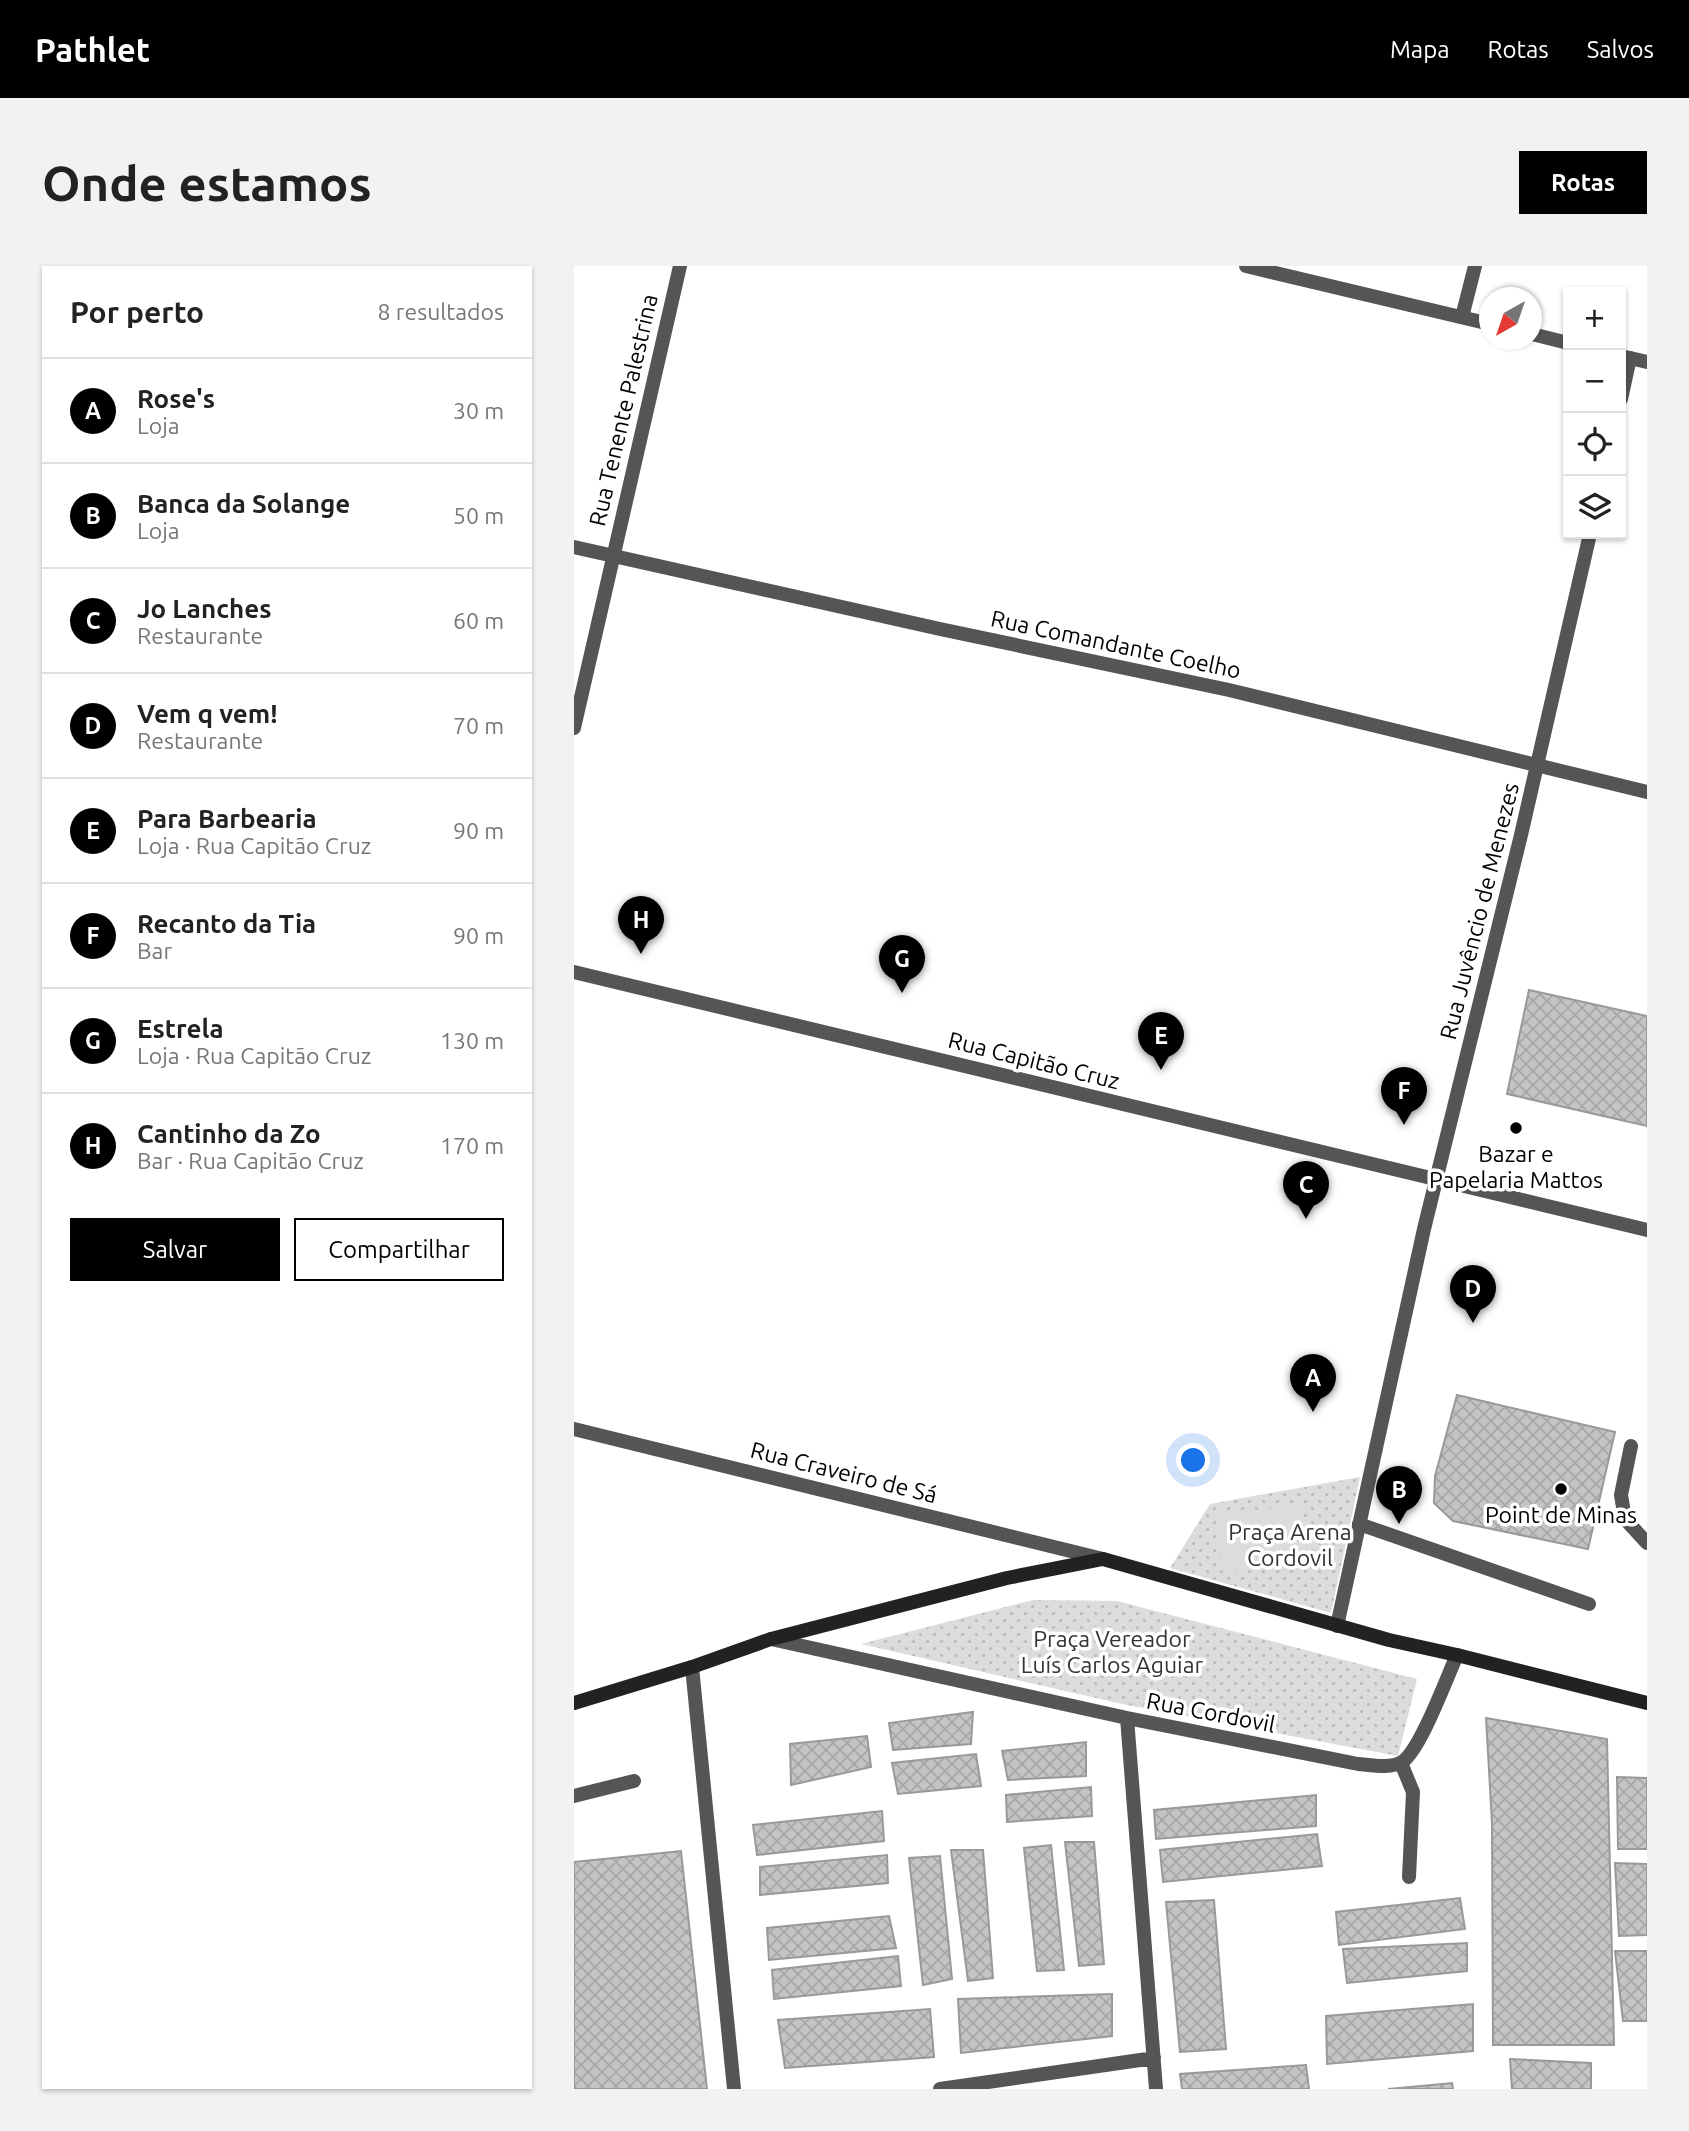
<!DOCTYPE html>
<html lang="pt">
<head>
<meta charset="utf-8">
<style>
	body { margin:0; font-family:Ubuntu,sans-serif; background:#f2f2f2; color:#222 }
	.controls { position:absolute; right:21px; top:21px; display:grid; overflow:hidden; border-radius:0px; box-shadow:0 2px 5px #0004 }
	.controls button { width:63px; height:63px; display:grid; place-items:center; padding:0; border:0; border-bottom:2px solid #e0e0e0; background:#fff; color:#222; font:35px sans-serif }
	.compass { position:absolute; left:905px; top:21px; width:63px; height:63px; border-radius:50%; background:#fff; box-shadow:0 2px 5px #0004; rotate:220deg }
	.you { position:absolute; left:620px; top:1195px; width:24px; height:24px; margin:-18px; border:5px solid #fff; border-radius:50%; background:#1a73e8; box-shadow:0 0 0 10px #1a73e833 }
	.badge { display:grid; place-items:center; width:46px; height:46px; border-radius:50%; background:#000; color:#fff; font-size:23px; font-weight:700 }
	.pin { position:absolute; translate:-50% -58px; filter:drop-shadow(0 2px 4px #0008) }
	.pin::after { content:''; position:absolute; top:37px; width:24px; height:21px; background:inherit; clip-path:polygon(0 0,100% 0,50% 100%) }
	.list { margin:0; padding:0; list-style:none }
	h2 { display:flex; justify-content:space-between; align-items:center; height:91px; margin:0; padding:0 28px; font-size:30px }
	h2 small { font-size:23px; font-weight:400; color:#767676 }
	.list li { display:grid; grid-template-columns:46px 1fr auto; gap:21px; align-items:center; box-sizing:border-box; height:105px; padding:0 28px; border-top:2px solid #e0e0e0 }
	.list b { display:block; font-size:26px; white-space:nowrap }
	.list p { margin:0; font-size:23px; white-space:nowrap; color:#767676 }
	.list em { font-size:23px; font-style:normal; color:#767676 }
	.actions { display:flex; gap:14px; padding:21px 28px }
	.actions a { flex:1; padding:16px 0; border:2px solid #000; border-radius:0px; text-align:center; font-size:24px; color:#000 }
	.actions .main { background:#000; color:#fff }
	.icon { flex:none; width:38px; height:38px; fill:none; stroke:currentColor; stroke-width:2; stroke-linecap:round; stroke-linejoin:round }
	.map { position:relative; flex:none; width:1073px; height:1823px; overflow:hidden; border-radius:0px }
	header { display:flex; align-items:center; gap:42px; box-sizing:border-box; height:98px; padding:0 35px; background:#000; color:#fff }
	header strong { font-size:33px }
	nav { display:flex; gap:38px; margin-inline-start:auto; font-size:24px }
	.intro { display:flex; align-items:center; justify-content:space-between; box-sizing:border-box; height:168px; padding:0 42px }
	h1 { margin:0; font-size:49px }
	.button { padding:18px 32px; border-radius:0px; background:#000; color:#fff; font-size:24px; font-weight:700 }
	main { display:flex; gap:42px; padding:0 42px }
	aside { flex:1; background:#fff; border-radius:0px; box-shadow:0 2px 5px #0004 }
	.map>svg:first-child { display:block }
</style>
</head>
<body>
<header>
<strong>Pathlet</strong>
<nav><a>Mapa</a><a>Rotas</a><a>Salvos</a></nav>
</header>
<div class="intro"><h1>Onde estamos</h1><a class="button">Rotas</a></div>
<main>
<aside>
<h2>Por perto<small>8 resultados</small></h2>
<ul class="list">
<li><span class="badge">A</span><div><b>Rose's</b><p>Loja</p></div><em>30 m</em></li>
<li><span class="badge">B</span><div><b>Banca da Solange</b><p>Loja</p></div><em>50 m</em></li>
<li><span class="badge">C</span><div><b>Jo Lanches</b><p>Restaurante</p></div><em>60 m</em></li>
<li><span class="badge">D</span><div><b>Vem q vem!</b><p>Restaurante</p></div><em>70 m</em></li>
<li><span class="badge">E</span><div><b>Para Barbearia</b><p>Loja · Rua Capitão Cruz</p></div><em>90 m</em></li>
<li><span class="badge">F</span><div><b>Recanto da Tia</b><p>Bar</p></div><em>90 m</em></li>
<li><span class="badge">G</span><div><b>Estrela</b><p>Loja · Rua Capitão Cruz</p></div><em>130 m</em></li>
<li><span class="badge">H</span><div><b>Cantinho da Zo</b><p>Bar · Rua Capitão Cruz</p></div><em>170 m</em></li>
</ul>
<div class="actions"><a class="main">Salvar</a><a>Compartilhar</a></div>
</aside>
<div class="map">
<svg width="1073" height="1823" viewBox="0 0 1073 1823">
	<defs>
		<pattern id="grass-dots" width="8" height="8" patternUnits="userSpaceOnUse" patternTransform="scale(1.75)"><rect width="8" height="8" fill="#dcdcdc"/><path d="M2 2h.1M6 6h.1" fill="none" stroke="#bbb" stroke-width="1.8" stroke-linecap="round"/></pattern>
		<pattern id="building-cross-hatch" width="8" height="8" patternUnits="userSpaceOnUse" patternTransform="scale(1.75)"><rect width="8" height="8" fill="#c4c4c4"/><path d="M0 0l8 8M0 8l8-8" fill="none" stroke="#a7a7a7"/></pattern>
	</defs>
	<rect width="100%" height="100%" fill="#fff"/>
	<path fill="url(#grass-dots)" d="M786,1211L757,1347L596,1302L636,1238Z
		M459,1334L543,1335L843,1413L824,1490L548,1438L287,1378Z"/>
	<path fill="#dcdcdc" d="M728,1238L735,1297L649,1308L641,1249Z"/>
	<path fill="url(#building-cross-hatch)" stroke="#999" stroke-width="2" d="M955,724L1073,750V860L933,828Z
		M883,1129L1041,1166L1014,1283L879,1255L860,1237L861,1210Z
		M399,1446L397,1478L319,1484L315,1457Z
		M912,1452L1033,1473L1040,1779H919L918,1557Z
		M293,1470L297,1501L217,1519L216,1478Z
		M512,1476V1510L434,1514L428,1485Z
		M402,1488L407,1520L324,1528L318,1497Z
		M1043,1511L1073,1512V1583H1044Z
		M517,1521L518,1550L433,1556L432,1529Z
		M742,1529V1560L582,1573L580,1544Z
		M308,1545L310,1575L183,1589L179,1559Z
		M743,1568L748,1600L589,1616L586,1584Z
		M491,1576H520L530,1698L505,1700Z
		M477,1579L490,1704L463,1705L450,1582Z
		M377,1584H409L419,1712L394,1715Z
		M107,1585L133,1823H0V1596Z
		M313,1589L314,1617L186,1629V1601Z
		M366,1590L378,1713L349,1719L335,1592Z
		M1041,1597L1073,1598V1669L1045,1670Z
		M886,1632L891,1663L765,1679L762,1646Z
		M640,1634L652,1783L606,1786L592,1636Z
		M315,1650L322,1682L195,1694L193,1662Z
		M893,1677V1705L773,1717L769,1683Z
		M1041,1685H1073V1755H1049Z
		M324,1690L327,1720L200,1733L198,1704Z
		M538,1728V1770L387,1787L384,1733Z
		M899,1738V1785L753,1798L752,1750Z
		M356,1743L360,1791L211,1802L204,1754Z
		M936,1793L1017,1797V1823H938Z
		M732,1799L735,1823H608L606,1808Z
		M878,1817L879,1823H814Z"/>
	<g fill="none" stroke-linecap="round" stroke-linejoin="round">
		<path stroke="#555" stroke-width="14" d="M1057,1180L1047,1229L1051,1253L1073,1277
			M785,1258L1015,1338
			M827,1497L839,1526L835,1611
			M0,1530L60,1515"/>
		<path stroke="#555" stroke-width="14" d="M888,51L901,0
			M1047,133L1056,92
			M0,462L106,0
			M0,706L1073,964
			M0,1163L529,1293
			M763,1360L850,963L947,569L1016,268
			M197,1373L553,1452L784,1498C797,1499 816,1503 828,1496C846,1485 873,1411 883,1389
			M118,1401L160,1823
			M553,1452L582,1823
			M366,1823L580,1792"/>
		<path stroke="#555" stroke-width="14" d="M672,0L916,58
			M958,68L994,77
			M1047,90L1073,96
			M0,281L366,363L655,424L1073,526"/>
		<path stroke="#222" stroke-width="14" d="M0,1437L118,1401L197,1373L433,1312L529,1293L815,1374L883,1389L1073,1437"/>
	</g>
	<g fill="#000" stroke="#fff" stroke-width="2.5">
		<circle cx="942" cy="862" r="7"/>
		<circle cx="987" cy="1223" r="7"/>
	</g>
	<g text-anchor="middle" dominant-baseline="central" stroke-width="7" stroke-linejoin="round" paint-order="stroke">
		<g font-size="23" fill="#000" stroke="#fff">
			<text transform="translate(49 144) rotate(-77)">Rua Tenente Palestrina</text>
			<text transform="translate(542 378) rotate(12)">Rua Comandante Coelho</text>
			<text transform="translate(905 645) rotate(-76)">Rua Juvêncio de Menezes</text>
			<text transform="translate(460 794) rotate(14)">Rua Capitão Cruz</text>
			<text transform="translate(270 1206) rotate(14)">Rua Craveiro de Sá</text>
			<text transform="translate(637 1446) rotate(11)">Rua Cordovil</text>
		</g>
		<g font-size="23" fill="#000" stroke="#fff">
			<text x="942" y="887">Bazar e<tspan x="942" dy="26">Papelaria Mattos</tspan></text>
			<text x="987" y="1248">Point de Minas</text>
		</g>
		<g font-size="23" fill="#333" stroke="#fff">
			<text x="716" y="1265">Praça Arena<tspan x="716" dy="26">Cordovil</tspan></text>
			<text x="538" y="1372">Praça Vereador<tspan x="538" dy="26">Luís Carlos Aguiar</tspan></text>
		</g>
	</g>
</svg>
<div class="controls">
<button>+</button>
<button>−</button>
<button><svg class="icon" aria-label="locate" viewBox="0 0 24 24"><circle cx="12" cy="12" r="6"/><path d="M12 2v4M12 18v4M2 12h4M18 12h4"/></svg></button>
<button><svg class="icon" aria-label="layers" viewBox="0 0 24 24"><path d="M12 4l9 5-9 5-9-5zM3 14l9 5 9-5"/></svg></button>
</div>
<svg class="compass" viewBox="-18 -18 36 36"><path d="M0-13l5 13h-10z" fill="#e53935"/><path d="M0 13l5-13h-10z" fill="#767676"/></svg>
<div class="you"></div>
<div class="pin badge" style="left:739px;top:1146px">A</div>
<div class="pin badge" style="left:825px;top:1258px">B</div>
<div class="pin badge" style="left:732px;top:953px">C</div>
<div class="pin badge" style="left:899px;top:1057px">D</div>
<div class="pin badge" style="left:587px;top:804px">E</div>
<div class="pin badge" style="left:830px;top:859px">F</div>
<div class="pin badge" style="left:328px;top:727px">G</div>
<div class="pin badge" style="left:67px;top:688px">H</div>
</div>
</main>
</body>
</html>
